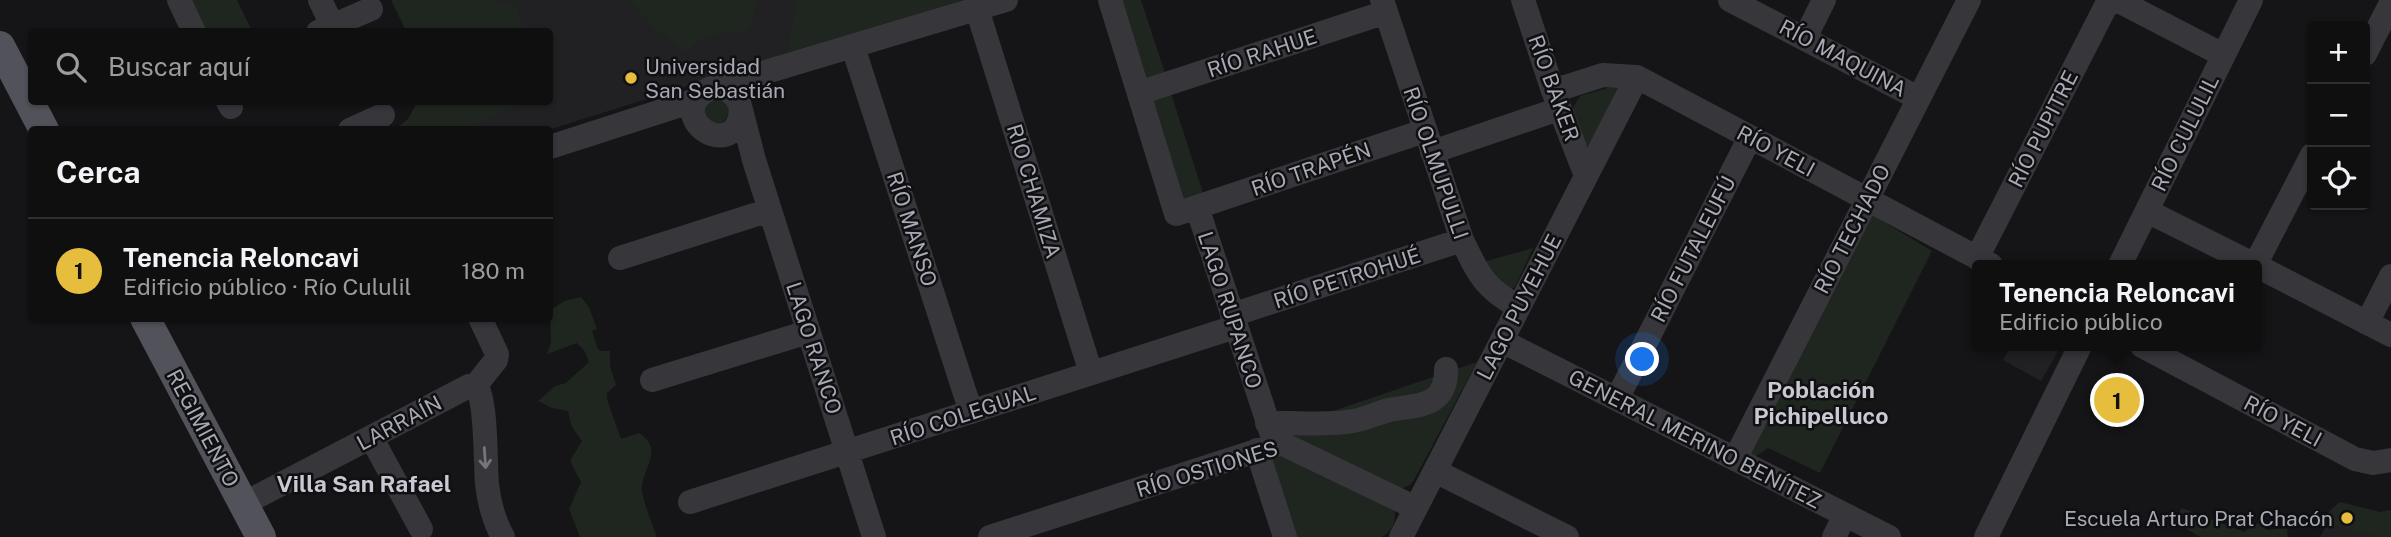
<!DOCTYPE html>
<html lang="es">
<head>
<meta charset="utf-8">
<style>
	body { margin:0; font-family:"Public Sans",sans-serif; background:#191819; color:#f1f3f6 }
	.controls { position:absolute; right:21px; top:21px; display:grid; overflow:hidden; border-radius:7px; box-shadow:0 2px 5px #0004 }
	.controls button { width:63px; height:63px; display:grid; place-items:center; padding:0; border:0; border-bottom:2px solid #302f30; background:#100f10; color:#f1f3f6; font:35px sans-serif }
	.you { position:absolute; left:1643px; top:360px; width:24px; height:24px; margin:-18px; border:5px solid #fff; border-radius:50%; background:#1a73e8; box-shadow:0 0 0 10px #1a73e833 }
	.badge { display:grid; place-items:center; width:46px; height:46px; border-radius:50%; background:#e6bd3d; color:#111; font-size:23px; font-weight:700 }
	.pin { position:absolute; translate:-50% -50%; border:4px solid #fff; box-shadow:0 2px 7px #0006 }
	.popup { position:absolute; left:1972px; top:260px; width:290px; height:91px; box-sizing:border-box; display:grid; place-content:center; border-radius:7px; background:#100f10; filter:drop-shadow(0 2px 5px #0005); font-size:23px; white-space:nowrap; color:#9c9c9f }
	.popup b { font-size:26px; color:#f1f3f6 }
	.popup::after { content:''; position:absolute; left:50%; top:100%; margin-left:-14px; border:14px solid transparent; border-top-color:#100f10 }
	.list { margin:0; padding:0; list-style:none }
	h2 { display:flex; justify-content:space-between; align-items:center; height:91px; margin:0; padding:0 28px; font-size:30px }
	h2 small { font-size:23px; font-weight:400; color:#9c9c9f }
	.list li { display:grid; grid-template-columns:46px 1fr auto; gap:21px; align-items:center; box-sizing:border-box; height:105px; padding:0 28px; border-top:2px solid #302f30 }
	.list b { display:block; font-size:26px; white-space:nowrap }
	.list p { margin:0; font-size:23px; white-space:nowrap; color:#9c9c9f }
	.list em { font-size:23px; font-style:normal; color:#9c9c9f }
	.icon { flex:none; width:38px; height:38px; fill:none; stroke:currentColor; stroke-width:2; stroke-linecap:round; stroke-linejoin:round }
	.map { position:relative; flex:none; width:2391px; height:537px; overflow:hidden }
	.search { position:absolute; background:#100f10; box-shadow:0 2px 5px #0004; left:28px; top:28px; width:525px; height:77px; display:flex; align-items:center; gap:18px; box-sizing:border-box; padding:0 24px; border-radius:7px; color:#9c9c9f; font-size:26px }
	.panel { position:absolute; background:#100f10; box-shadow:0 2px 5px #0004; left:28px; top:126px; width:525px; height:196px; border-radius:7px }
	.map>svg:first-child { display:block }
</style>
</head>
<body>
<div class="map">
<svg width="2391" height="537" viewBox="0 0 2391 537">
	<rect width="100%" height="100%" fill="#151416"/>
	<path fill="#212123" d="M398,0H963L548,130L458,129L445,102H550V32L412,31Z
		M2011,346H2061L2041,381L2003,360Z
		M2337,506L2391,537H2320Z"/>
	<path fill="#1f2620" d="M186,0H237L252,31H201Z
		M391,0H490L517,7L523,31H406Z
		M630,0H757L749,30L745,29L744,33C723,30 701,35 687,52L652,26Z
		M797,0H963L787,54Z
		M1116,0H1141L1167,79L1148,85Z
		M1169,87L1204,196L1185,204L1148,97Z
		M1611,87L1620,89L1591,148L1581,140L1571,111L1580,96Z
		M715,95L733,106L720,128L701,112Z
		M417,102H537L536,104L512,107L468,129H395L408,119Z
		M1871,214L1932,251L1820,473L1768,448L1753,458L1747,455Z
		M1533,248L1516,285L1510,291L1483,262Z
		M581,297L589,307L597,329L592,331L598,349L600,351H610V366L616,385L607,393V399L621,439L639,433C665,449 642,468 642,489C642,498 653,527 657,537H580L569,509L581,482L570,461L582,441L572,427L568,411L552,408L538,401L555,386L566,383L589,362L584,350L577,343L547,354L551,342L550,310L565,301Z
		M1477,362L1414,480L1410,485L1398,490L1285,433L1283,428Z
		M1276,452L1394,509C1397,521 1393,530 1382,537H1289L1270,456Z
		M2340,502L2380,512L2391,510V537C2368,537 2347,527 2324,523V516Z
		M2182,508L2244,532L2258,523L2267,530L2287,528L2288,537H2200L2173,521Z"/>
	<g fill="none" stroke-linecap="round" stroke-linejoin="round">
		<path stroke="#36363b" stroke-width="24" d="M179,0L194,32
			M320,0L332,25
			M1110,0L1176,214L1424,131
			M1382,0L1462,240C1478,274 1485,289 1519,307
			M1523,0L1553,91L1586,176
			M1730,0L1918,98
			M2117,0L2223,55
			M977,9L1091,373
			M318,32L371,9
			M1805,38L1824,0
			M853,47L971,412
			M2365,54L2390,5
			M718,87C728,90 733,93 739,102L754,160L874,537
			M1553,91L1603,75L1637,77L1991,265
			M1139,93L1386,12
			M228,102L231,107
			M741,111C734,166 661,115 709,89L1006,0
			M350,130L383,115
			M550,147L696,100
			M1432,152L1559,109
			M1197,207L1272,435L1281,443L1416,508
			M2147,211L2255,265
			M620,258L770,210
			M1977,258L2109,0
			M2120,265L2251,0
			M2255,265L2312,155
			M2257,266L2391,335
			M1232,315L1462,240
			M2367,323L2391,276
			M1502,341L1889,537
			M2142,346L2355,459L2373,463L2391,460
			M652,380L808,332
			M476,385L496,360L497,354L480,318
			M1617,399L1750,137
			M1267,423C1295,422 1326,426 1353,421C1366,419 1377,413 1389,410C1418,405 1447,407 1446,369
			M371,437L421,529
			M1257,450L1285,537
			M1735,459L1969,0
			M1435,471L1567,537
			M690,502L1235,327
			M243,504L469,386L476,385C487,401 485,461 487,484C489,502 494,521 503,537
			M990,537L1281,443
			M1401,537L1637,77
			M1834,537L1845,515
			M1986,537L2080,346"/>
		<path stroke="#52535a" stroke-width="30" d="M0,46L44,130
			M145,318L261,537"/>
	</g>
	<defs><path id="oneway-shaft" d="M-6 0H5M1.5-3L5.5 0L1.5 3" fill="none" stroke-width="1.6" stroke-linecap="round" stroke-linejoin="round" transform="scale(1.75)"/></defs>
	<use stroke="#74767e" href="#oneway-shaft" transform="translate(485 458) rotate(86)"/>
	<g fill="#e6bd3d" stroke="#100f11" stroke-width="2.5">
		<circle cx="631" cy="78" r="7"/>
		<circle cx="2347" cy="518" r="7"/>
	</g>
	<g text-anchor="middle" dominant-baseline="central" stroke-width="5" stroke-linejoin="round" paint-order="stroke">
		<g font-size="21" fill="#a7aab5" stroke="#100f11">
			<text transform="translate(1262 53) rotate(-18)">RÍO RAHUE</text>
			<text transform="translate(1843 58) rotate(28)">RÍO MAQUINA</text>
			<text transform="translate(1554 88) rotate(70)">RÍO BAKER</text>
			<text transform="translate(2043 129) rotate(-63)">RÍO PUPITRE</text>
			<text transform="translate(2185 133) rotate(-64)">RÍO CULULIL</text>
			<text transform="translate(1776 151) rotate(28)">RÍO YELI</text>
			<text transform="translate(1436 163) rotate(71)">RÍO OLMUPULLI</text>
			<text transform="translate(1311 169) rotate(-19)">RÍO TRAPÉN</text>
			<text transform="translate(1034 191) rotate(73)">RIO CHAMIZA</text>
			<text transform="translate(912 229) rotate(72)">RÍO MANSO</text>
			<text transform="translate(1852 229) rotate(-63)">RÍO TECHADO</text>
			<text transform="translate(1693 249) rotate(-63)">RÍO FUTALEUFÚ</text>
			<text transform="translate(1347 278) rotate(-18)">RÍO PETROHUÉ</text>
			<text transform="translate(1519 307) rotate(-63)">LAGO PUYEHUE</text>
			<text transform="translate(1230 310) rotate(72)">LAGO RUPANCO</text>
			<text transform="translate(814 348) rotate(72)">LAGO RANCO</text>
			<text transform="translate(963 415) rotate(-18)">RÍO COLEGUAL</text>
			<text transform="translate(2283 421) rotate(28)">RÍO YELI</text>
			<text transform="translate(399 423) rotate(-28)">LARRAÍN</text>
			<text transform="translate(203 428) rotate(62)">REGIMIENTO</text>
			<text transform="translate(1695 439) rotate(27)">GENERAL MERINO BENÍTEZ</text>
			<text transform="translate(1207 469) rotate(-17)">RÍO OSTIONES</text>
		</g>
		<g font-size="21" fill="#a7aab5" stroke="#100f11" text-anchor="start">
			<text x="645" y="66">Universidad<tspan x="645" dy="24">San Sebastián</tspan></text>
			<text x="2333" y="518" text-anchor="end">Escuela Arturo Prat Chacón</text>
		</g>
		<g font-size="23" font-weight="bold" fill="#c8c9d2" stroke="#100f11">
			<text x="1821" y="389">Población<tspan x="1821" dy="26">Pichipelluco</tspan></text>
			<text x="364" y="483">Villa San Rafael</text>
		</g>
	</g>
</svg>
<div class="controls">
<button>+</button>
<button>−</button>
<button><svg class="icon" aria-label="locate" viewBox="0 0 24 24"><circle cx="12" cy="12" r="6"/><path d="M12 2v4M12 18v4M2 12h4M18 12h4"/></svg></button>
</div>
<div class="you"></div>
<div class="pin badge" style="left:2117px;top:400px">1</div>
<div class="popup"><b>Tenencia Reloncavi</b>Edificio público</div>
<div class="search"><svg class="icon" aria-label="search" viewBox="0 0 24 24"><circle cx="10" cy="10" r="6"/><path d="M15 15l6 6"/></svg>Buscar aquí</div>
<section class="panel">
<h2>Cerca<small></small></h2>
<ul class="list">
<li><span class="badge">1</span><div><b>Tenencia Reloncavi</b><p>Edificio público · Río Cululil</p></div><em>180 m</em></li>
</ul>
</section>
</div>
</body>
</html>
